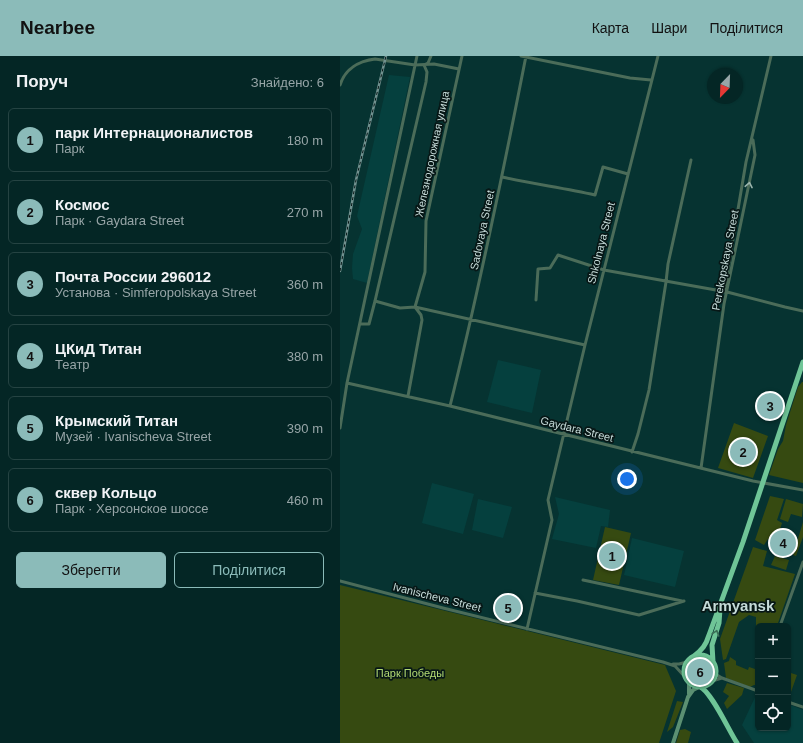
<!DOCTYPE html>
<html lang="uk">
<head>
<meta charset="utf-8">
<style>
	body { margin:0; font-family:Arial,sans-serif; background:#123232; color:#f1f3f6 }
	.controls { position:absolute; right:12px; bottom:12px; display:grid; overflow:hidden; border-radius:6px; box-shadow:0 1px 3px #0004 }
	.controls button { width:36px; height:36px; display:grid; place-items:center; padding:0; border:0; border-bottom:1px solid #254342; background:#042625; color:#f1f3f6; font:20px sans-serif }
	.compass { position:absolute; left:367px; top:12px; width:36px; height:36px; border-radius:50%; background:#042625; box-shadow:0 1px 3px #0004; rotate:203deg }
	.you { position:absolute; left:287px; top:423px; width:14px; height:14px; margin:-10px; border:3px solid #fff; border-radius:50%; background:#1a73e8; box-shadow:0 0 0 6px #1a73e833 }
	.badge { display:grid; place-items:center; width:26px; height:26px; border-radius:50%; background:#8bbbb9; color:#111; font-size:13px; font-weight:700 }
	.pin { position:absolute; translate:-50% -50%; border:2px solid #fff; box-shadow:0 1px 4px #0006 }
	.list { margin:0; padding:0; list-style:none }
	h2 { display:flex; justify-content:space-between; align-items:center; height:52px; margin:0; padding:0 16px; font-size:17px }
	h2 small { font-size:13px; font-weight:400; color:#97a5a7 }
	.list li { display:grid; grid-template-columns:26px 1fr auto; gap:12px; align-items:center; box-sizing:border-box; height:64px; margin:0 8px 8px; padding:0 8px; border:1px solid #254342; border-radius:6px }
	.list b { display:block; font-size:15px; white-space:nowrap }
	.list p { margin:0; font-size:13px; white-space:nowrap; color:#97a5a7 }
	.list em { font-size:13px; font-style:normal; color:#97a5a7 }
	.actions { display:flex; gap:8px; padding:12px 16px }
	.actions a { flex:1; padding:9px 0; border:1px solid #8bbbb9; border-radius:6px; text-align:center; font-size:14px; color:#8bbbb9 }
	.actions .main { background:#8bbbb9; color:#111 }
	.icon { flex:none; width:22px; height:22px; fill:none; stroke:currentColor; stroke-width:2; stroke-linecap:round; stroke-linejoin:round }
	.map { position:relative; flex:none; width:463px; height:687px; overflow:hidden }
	header { display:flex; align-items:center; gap:24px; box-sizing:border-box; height:56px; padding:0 20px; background:#8bbbb9; color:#111 }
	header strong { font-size:19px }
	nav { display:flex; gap:22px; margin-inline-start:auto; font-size:14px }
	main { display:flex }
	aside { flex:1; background:#042625 }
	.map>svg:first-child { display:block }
</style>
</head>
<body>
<header>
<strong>Nearbee</strong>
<nav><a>Карта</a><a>Шари</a><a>Поділитися</a></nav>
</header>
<main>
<aside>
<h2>Поруч<small>Знайдено: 6</small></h2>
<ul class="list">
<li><span class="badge">1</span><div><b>парк Интернационалистов</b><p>Парк</p></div><em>180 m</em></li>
<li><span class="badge">2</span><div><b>Космос</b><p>Парк · Gaydara Street</p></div><em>270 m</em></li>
<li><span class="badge">3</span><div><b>Почта России 296012</b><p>Установа · Simferopolskaya Street</p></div><em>360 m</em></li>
<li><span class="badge">4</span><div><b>ЦКиД Титан</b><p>Театр</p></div><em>380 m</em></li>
<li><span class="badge">5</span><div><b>Крымский Титан</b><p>Музей · Ivanischeva Street</p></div><em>390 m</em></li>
<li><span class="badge">6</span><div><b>сквер Кольцо</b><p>Парк · Херсонское шоссе</p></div><em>460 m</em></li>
</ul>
<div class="actions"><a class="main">Зберегти</a><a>Поділитися</a></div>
</aside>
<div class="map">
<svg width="463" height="687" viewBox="0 0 463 687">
	<rect width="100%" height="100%" fill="#063331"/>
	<path fill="#05403e" d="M49,19L70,21L27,227L13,223L12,212L13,198L22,173L17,160Z
		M158,304L201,314L192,357L147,346Z
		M92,427L134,438L123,478L82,467Z
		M215,441L270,454L268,471L261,470L256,492L212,483L219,458Z
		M138,443L172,451L163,482L132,474Z
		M292,482L344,495L335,531L284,519Z
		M417,637L418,672H448V648L463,654V687H414L402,669Z"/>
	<path fill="#364a11" d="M462,326H463V427L429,419L438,393L443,385L446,369L458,331Z
		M394,367L428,380L413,422L378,412Z
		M430,440L444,443L437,464L442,467L436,486L428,483L424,489L415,484Z
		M446,443L463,448L462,461L451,458L448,466L440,463Z
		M463,466V481L456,500L453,499Z
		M265,471L291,477L279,529L253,524Z
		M413,491L427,495L423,510L455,518L437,570L416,571V561L409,559L399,566L386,603L383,604L380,583Z
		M435,500L449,504L446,514L431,509Z
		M0,529L325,609L336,635L319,687H0Z
		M390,601L396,605V609L408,614L409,611L418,614V629H414L410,631L386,622L384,607L389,605Z
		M347 615a13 13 0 1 1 26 0a13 13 0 1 1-26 0Z
		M448,616L457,619L451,636H448Z
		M387,627L404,632L402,639L387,653L384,647L389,640L383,636Z
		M337,645L343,646L333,671L327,676Z
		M345,673L351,676L348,687H336L340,674Z"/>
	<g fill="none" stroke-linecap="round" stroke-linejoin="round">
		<path stroke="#4b6c59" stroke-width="3" d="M181,0L290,22L311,24
			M0,29C5,13 19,5 35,3L75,9L94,8L119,13
			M162,121C193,128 224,132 255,139L263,111L288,118
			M384,236L406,106L431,0
			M196,244L198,213L210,212L218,199L264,214L387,236L445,251L463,255
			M35,245L60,252L75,251L245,289
			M20,268H29L35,245L86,26L87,16L84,9L88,7L91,0
			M7,327L110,350L413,425L463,434
			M68,340L82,264L81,259L75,251L85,216L86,165L122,0
			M110,350C139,234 163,117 186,0
			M0,372L7,327L77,0
			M292,396L298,378L309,334L326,226L328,208L351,104
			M361,412L384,248L415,99L413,84
			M243,524L342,545
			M0,525L103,552L323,606L335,610L346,622
			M195,537L237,545L299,559L344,545
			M440,570L463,506
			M187,573L212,464L208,444L245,289L318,0
			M333,608H339L347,606
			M375,615L377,619L382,622L418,635
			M372,625L382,622
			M448,646L463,651"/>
		<path stroke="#5b9072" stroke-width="4" d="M349,638V627
			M333,687L348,641L353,634L359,631"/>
		<path stroke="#6fc597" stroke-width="5" d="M344 615a16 16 0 1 1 32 0a16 16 0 1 1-32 0Z
			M354,600C362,594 366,589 369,579L403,486L463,306
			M373,606L372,589L379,567L380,553
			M360,631C371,635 389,675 397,687"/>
		<defs>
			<path id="rail" d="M0,215L16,124L46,0"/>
		</defs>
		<use href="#rail" stroke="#71918f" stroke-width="2.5"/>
		<use href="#rail" stroke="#071716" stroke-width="1" stroke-dasharray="3" stroke-linecap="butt"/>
	</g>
	<defs><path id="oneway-chevron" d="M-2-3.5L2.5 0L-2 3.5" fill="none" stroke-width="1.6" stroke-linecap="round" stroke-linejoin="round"/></defs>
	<use stroke="#9bb4ac" href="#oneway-chevron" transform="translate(409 129) rotate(-79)"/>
	<use stroke="#3b6e56" href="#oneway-chevron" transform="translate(376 577) rotate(-72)"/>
	<g text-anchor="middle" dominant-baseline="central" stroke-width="3.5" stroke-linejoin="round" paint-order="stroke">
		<g font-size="11" fill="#c6dbd9" stroke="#071716">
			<text transform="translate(92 98) rotate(-78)">Железнодорожная улица</text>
			<text transform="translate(142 174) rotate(-78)">Sadovaya Street</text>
			<text transform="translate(261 187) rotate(-76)">Shkolnaya Street</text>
			<text transform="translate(385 204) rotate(-79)">Perekopskaya Street</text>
			<text transform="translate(237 373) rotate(14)">Gaydara Street</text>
			<text transform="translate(97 541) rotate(14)">Ivanischeva Street</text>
		</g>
		<g font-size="11" fill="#b2da73" stroke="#071716">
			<text x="70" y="617">Парк Победы</text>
		</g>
		<g font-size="15" font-weight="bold" fill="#c6dbd9" stroke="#071716">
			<text x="398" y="549">Armyansk</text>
		</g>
	</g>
</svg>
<div class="controls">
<button>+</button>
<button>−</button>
<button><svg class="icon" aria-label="locate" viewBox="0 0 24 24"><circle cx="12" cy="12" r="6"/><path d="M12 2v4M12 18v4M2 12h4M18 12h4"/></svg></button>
</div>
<svg class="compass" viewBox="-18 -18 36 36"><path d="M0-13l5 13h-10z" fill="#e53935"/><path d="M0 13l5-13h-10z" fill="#97a5a7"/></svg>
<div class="you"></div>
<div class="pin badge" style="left:272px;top:500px">1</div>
<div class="pin badge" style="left:403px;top:396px">2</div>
<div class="pin badge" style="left:430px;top:350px">3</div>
<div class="pin badge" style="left:443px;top:487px">4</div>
<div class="pin badge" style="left:168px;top:552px">5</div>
<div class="pin badge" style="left:360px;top:616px">6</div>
</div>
</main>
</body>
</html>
